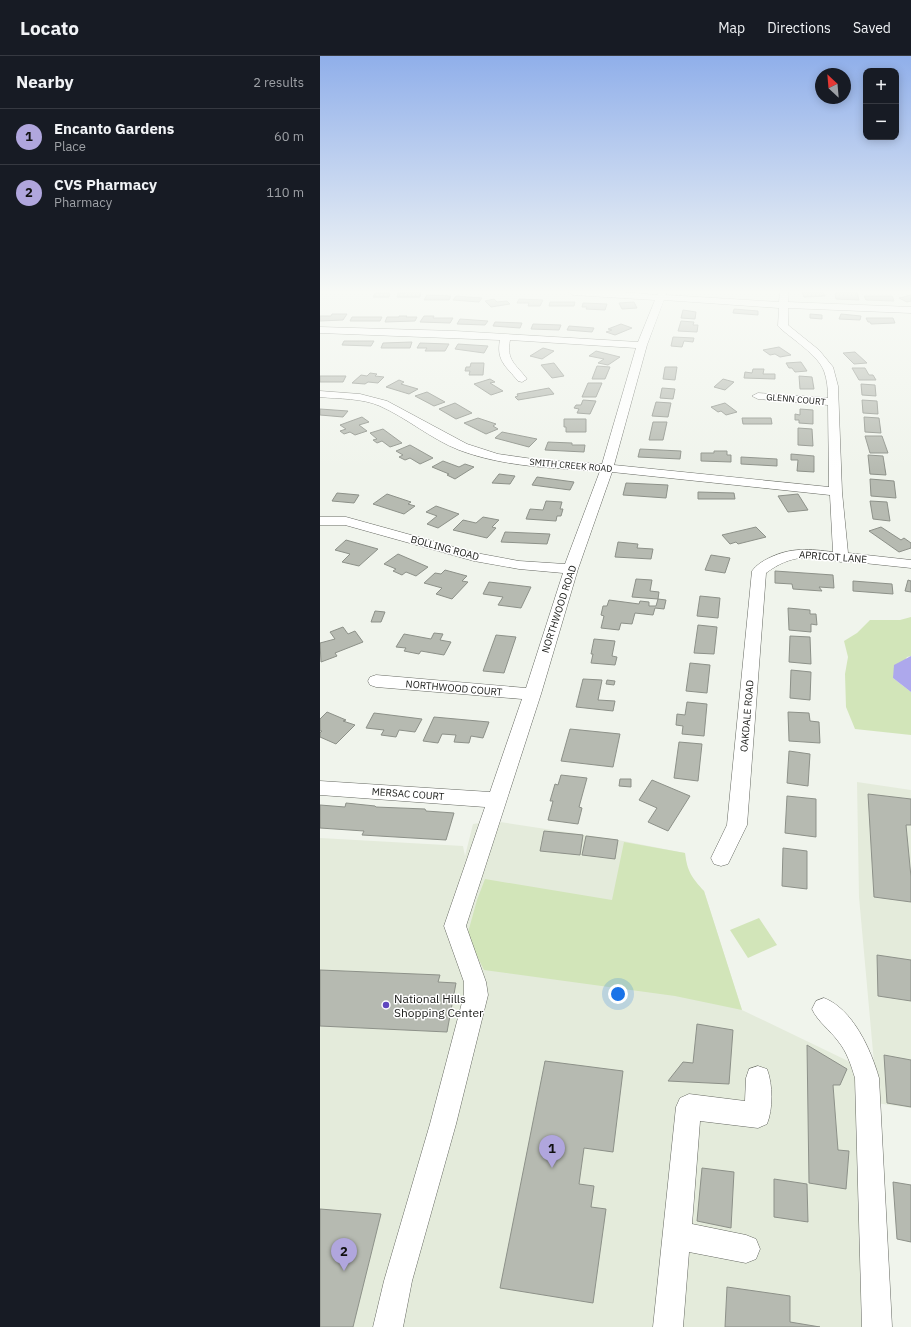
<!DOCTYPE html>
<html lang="en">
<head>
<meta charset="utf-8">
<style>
	body { margin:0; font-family:"IBM Plex Sans",sans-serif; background:#242831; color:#f1f3f6 }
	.controls { position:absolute; right:12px; top:12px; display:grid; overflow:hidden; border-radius:8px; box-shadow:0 2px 10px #0003 }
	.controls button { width:36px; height:36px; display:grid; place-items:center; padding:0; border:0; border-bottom:1px solid #363941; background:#171b24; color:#f1f3f6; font:20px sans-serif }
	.compass { position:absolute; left:495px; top:12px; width:36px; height:36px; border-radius:50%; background:#171b24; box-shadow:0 2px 10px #0003; rotate:334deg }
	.you { position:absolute; left:298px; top:938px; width:14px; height:14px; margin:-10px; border:3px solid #fff; border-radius:50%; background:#1a73e8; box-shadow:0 0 0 6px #1a73e833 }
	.badge { display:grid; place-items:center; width:26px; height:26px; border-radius:50%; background:#b0a6dd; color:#111; font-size:13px; font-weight:700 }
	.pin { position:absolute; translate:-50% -33px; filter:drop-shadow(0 1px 2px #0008) }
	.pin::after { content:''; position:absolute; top:21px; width:14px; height:12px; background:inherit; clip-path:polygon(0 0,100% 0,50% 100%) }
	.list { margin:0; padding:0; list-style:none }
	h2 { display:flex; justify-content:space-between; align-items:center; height:52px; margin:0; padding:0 16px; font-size:17px }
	h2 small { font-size:13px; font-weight:400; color:#9ea1a6 }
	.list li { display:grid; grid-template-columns:26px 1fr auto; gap:12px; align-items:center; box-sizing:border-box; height:56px; padding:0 16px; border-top:1px solid #363941 }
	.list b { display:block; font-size:15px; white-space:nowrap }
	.list p { margin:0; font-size:13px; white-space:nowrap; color:#9ea1a6 }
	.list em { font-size:13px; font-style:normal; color:#9ea1a6 }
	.map { position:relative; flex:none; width:591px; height:1271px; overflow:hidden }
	header { display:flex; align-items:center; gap:24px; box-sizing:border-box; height:56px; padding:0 20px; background:#171b24; border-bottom:1px solid #363941 }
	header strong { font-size:19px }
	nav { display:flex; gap:22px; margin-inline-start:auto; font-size:14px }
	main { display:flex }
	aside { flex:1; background:#171b24 }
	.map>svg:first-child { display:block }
</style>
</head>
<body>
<header>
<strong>Locato</strong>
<nav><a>Map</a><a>Directions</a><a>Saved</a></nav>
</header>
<main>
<aside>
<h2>Nearby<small>2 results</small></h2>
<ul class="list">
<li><span class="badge">1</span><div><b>Encanto Gardens</b><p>Place</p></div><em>60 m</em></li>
<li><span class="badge">2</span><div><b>CVS Pharmacy</b><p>Pharmacy</p></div><em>110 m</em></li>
</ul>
</aside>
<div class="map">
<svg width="591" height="1271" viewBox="0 0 591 1271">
	<rect width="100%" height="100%" fill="#f0f4ec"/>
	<path fill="#e4ebdb" d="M537,726L591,734V1052L556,1047L568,1271H0V782L143,790L145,800L153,768L174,765L298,784L365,797L367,812L374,825L384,835L422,954L555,1018L539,841Z"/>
	<path fill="#d2e5b9" d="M591,561V600L587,601L573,622L591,636V679L535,673L526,651L525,618L528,601L524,585L537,577L550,564H580Z
		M304,786L365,797C367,815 372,822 384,835L422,954L355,940L164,914L147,880L157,844L165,823L292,844Z
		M439,862L457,889L428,902L410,874Z"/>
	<path fill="#ada8ec" d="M591,600V636L573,622L574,609Z"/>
	<path fill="#b6bab1" stroke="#8d9189" d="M101,236L100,241H77L78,237Z
		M482,236H503L505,240L484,241Z
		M527,236H537L539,244L516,243L515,237Z
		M55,237H70L69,241H53Z
		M107,239L131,240L129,244H104Z
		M591,239V245L587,246L579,242Z
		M136,240L162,242L159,246L133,244Z
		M544,240H572L574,245L546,244Z
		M174,243L177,246L187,245L190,248L171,251L165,245Z
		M199,243L223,244L220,250H208L209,247H197Z
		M230,246H255L254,250H229Z
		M314,246L317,252L302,253L299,247Z
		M263,247L287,248L285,254L266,253L267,251H262Z
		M414,253L438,255V259L413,257Z
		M363,254L376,256L375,263L361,262Z
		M12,258H27L23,264L0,265V260H11Z
		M490,258L502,259V263L490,262Z
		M521,258L541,260L540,264L519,263Z
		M79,260H87L86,261H97L95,265L65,266L67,261H79Z
		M104,260H114L113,262H133L130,267L100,266Z
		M32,261H62L60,265H30Z
		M546,262H573L575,267L551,268L550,266H548Z
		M140,263L168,265L165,269L137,268Z
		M361,265L374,266L373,269H378L377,276L358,275Z
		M175,266L202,267L200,272L173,270Z
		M213,268L241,269L239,274L211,273Z
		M301,268L312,272L295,279L286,276L292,274L288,273Z
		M249,270L274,272L272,276L247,274Z
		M353,281L374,282L373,286L364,285L362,291L351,290Z
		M24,285H54L51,290L22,289Z
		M92,286L90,292H61L63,287Z
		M100,287L129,288L125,295H105L107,292H97Z
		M138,288L168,290L164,297L135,293Z
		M459,291L471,299L460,301L455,298L450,299L443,294Z
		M223,292L234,295L222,303L210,300Z
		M276,295L300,301L288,309L278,307L284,303L269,300Z
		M535,296L547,307L534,308L523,297Z
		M481,306L487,315L475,316L472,312H469L466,307Z
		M151,307H164L163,319H149L150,315H145L146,311H150Z
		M234,307L244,320L232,322L221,309Z
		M277,310L290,311L285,323H272Z
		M345,311H357L355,324L343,323Z
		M532,312H545L549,319H553L556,324H539Z
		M433,313H444L443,318H455V323L424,322L425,316L432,317Z
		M50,317L57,318L55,320L64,321L58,327L48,326L45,328L32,327L41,319L47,320Z
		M0,320H26L23,326H0Z
		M479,320L492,321L494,333H480Z
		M170,323L175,326L170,327L183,335L171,339L154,328Z
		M403,323L414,326L405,334L394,331Z
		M79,324L84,326L81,328L98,333L89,338L66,331Z
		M268,327H282L276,341H262Z
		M541,328L555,329L556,340L542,339Z
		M229,332L234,338L198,344L195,341L198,340L197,338Z
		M342,332L355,333L353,343L340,342Z
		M107,336L125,346L114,350L95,340Z
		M263,344L276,345L270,358L257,357L259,353L254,352L256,349H261Z
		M542,344L557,345L558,358L543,357Z
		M336,346L351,347L348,361L332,360Z
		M135,347L152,357L136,363L119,353Z
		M405,347L417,356L406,359L401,355L398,356L391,351Z
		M0,353L28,355L23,361L0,359Z
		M480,353L493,354V368L479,367V364H475V358L480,359Z
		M42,361L49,366L39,369L47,375L35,379L30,376L24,378L20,375L26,373L20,369Z
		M544,361L559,362L561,377L545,376Z
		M158,362L176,368L173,370L178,373L166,378L144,367Z
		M422,362H451L452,368H423Z
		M244,363H266V376H246V371H244Z
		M333,366H347L343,384H329Z
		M478,372L492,373L493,390L478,389Z
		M63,373L82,387L70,391L62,385L57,387L53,384L57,383L50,377Z
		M182,376L217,383L209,391L175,382Z
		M545,380H562L568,397H550Z
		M228,386L252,387V389H265L264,396L225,394Z
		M90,389L113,402L100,408L90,402L85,404L79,401L83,399L76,395Z
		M320,393L361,395L360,403L318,401Z
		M394,395H407V399H411V406L381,405V397H394Z
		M471,398L494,400V416L477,415L478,404H471Z
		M548,399L563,400L566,419L550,418Z
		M421,401L457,403V410L421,408Z
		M123,405L139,411L145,408L154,411L135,423L127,419L129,418L112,411Z
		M179,418L195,420L190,428L172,427Z
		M217,421L254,426L250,434L212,429Z
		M550,423L574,425L576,442L551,440Z
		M306,427L348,429L346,442L303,439Z
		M378,436L414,437L415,443H378Z
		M17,437L39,439L34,447L12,445Z
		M67,438L91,446L88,448L95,450L84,458L53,448Z
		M478,438L488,454L468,456L458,440Z
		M226,445L242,446L240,453H243L241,460H237L236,465L206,463L210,453L223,454Z
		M550,445L567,446L570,465L553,463Z
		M116,450L139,458L118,472L107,468L117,460L106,456Z
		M163,461L179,464L172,471L176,472L167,482L133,474L143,464L156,467Z
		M436,471L446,481L418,488L416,486L410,488L402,479Z
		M561,471L581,484L584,482L591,487V492L579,496L549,475Z
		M185,476L230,478L227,488L181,486Z
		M26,484L58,493L39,510L22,506L30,498L15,494Z
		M298,486L318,488L317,492L333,493L331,503L295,501Z
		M78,498L108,511L96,520L86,516L82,519L73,515L76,513L64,508Z
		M391,499L410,502L405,517L385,514Z
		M125,514L147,520L142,525L148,526L132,543L116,538L122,532L104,527L115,517L121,518Z
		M455,515L513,519L514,532L499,531L502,535L473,533L472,528L455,527Z
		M316,523L332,524L330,535L339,536L338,543L312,541Z
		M588,524L591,525V536L585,535Z
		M533,525L572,528L573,538L533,535Z
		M169,526L211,531L201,552L178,549L183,541L163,538Z
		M380,540L400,542L398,562L377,560Z
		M338,543L346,544L344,553L335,552L333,559L315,557L312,568L301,567L299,574L281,572L284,560L281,559L283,550H287L289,544L319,548L320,545L329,546V550H336Z
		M468,552L490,554V558H496L497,569L491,568V576L469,574Z
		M55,555L65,556L61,566H51Z
		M378,569L397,571L394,598L374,597Z
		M23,571L28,578L35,575L43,586L15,597L17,600L1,606L0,587L15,583L10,576Z
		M114,577L123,578L120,584L131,586L124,599L101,595L99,598L84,595L86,592L76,591L84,578L111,583Z
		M176,579L196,581L184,617L163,615Z
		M470,580L490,581L491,608L469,606Z
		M274,583L295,585L292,600L297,601L295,609L271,607L273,598H271Z
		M370,607L390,609L387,637L366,635Z
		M471,614L491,616L490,644L470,642Z
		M263,623L282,624L278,644L295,645L293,655L256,651Z
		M287,624L295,625L294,629L286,628Z
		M367,646L387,648L384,680L362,678L363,670L356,669L357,658L365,659Z
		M7,656L26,664L23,665L35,669L16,688L0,681V677L2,675H0V663Z
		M468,656L489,657L490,665L499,666L500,687L469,685Z
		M54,657L102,663L95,676L79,674L76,681L61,679L64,674L46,672Z
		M114,661L169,666L163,682L151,680L149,687L134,686L136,679L122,678L118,687L103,685Z
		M250,673L300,678L293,711L241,705Z
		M359,686L382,688L378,725L354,722Z
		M469,695L490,698L488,730L467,727Z
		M241,719L267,722L259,751L262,752L258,768L228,764L233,745H230L235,728L238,729Z
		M300,723H311V731L299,730Z
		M332,724L370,740L348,775L328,766L337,752L319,744Z
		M548,738L591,743V769H586L591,821V846L554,841Z
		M467,740L496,743V781L465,777Z
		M26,747L55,750L56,751L105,753L106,755L134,757L126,784L42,779L44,775L0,772V749L25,751Z
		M224,775L263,779L260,799L220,795Z
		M266,780L298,784L295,803L262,799Z
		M463,792L487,795V833L462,830Z
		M557,899L591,904V945L558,940Z
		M0,914L120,919L118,926L136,927L127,976L0,970Z
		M377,968L413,974L409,1028L348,1025L363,1006L373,1007Z
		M487,989L527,1013L520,1029H513L518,1094L529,1095L526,1133L489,1127Z
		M564,999L591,1004V1051L567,1047Z
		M225,1005L303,1015L293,1096L264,1092L259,1128L274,1130L271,1151L286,1153L273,1247L180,1232Z
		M382,1112L414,1116L411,1172L377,1165Z
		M454,1123L487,1128L488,1166L454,1161Z
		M573,1126L591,1129V1186L577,1183Z
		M0,1153L61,1158L33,1271H0Z
		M407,1231L470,1240V1266L500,1271H405Z"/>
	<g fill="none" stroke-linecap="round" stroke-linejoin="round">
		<defs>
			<path id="minor" d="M249,236H303L338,239V236H347L346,239L459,246L460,236H468V246L591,251V257L468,252V269L499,294L513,311L518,330L522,436L528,497L591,504V512L525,505L521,506C492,499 471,498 446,517L427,769L408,808L401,810L394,808L391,802L407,769L432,515C436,509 443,505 449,502C471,491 490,493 513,496L510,439L292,416L258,513L221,638L146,870L166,926L168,939L136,1068L92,1225L83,1271H53L64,1225L110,1068L144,939V926L124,870L165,751L0,739V725L170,736L202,643L56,631L50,629L48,625L50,621L56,619L206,632L243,517L199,513L154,505L25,469H0V461H26L156,497L199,505L245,508L280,415C233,412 184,411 139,394C111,383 87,362 60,350C42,342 19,343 0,341V335L40,338L67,345L147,388L178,398L220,404L282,408L316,292L190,284C186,305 196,308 207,323L202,326L198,325C186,310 176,305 180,284L0,277V271L135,275L318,286L335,244L253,239ZM344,244L459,252L458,270L460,272C472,283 498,299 504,315C507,323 508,333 508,342L438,337L432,340L438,343L508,349L509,431L294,409L327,289Z
				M504,942C533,953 551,994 559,1022L572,1271H542L535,1022C531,1009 527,996 518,985C510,974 498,966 492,953L496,945Z
				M438,1010L447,1013C453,1029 453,1053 447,1068L438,1072L380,1065L372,1168L426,1179L436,1183L440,1193L436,1203L426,1207L369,1196L363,1271H333L356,1051L360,1042L369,1038L425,1045L426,1022L429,1013Z"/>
		</defs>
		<use href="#minor" stroke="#666962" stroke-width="1"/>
		<use href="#minor" fill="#fff" fill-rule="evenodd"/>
	</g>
	<linearGradient id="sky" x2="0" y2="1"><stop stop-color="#90afea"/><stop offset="0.57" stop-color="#f8faf6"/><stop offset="1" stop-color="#f8faf6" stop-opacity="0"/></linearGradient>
	<rect width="591" height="414" fill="url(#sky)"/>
	<circle fill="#6047bf" stroke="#fff" stroke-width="1.5" cx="66" cy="949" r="4"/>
	<g text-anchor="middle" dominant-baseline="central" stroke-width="3" stroke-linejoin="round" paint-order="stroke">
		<g font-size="9" fill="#171815" stroke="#fff">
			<text transform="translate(476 343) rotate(5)">GLENN COURT</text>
			<text transform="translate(251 409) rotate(5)">SMITH CREEK ROAD</text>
		</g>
		<g font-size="10" fill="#171815" stroke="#fff">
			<text transform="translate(125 492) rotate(15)">BOLLING ROAD</text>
			<text transform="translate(513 501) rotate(4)">APRICOT LANE</text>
			<text transform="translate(239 553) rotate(-72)">NORTHWOOD ROAD</text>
			<text transform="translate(134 632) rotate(5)">NORTHWOOD COURT</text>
			<text transform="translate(427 660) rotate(-85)">OAKDALE ROAD</text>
			<text transform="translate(88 738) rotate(4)">MERSAC COURT</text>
		</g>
		<g font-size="12" fill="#171815" stroke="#fff" text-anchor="start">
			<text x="74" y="942">National Hills<tspan x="74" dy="14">Shopping Center</tspan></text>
		</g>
	</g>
</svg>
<div class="controls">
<button>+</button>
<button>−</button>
</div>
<svg class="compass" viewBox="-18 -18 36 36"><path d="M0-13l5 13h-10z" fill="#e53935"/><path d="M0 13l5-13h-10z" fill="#9ea1a6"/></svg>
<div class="you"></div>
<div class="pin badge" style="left:232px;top:1112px">1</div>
<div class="pin badge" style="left:24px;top:1215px">2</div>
</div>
</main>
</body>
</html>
